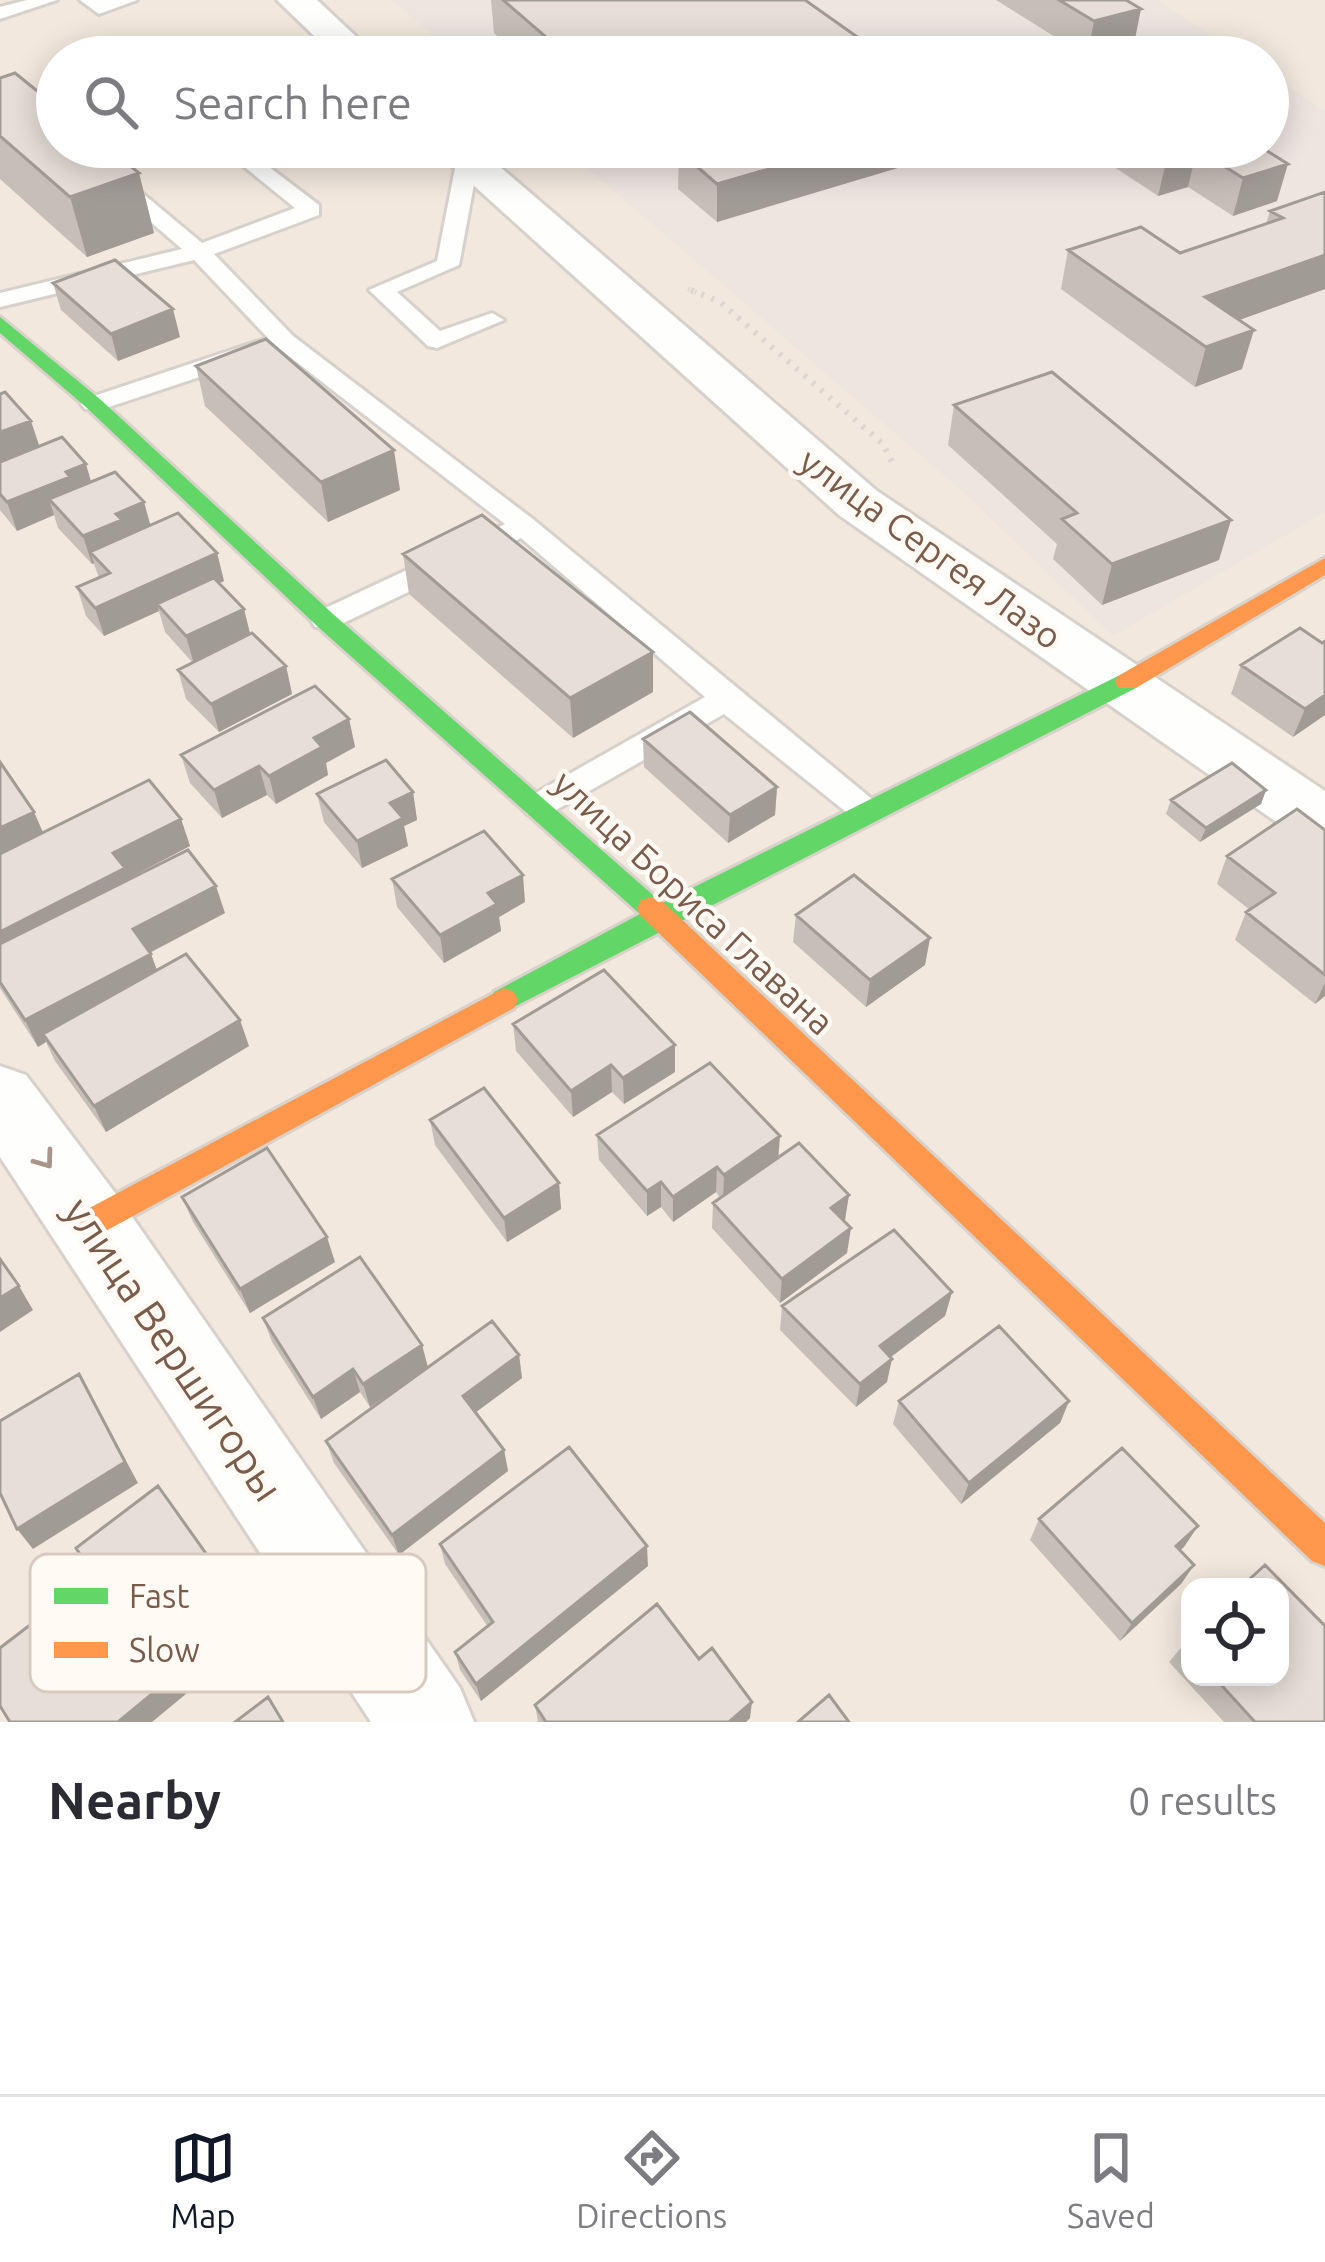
<!DOCTYPE html>
<html lang="en">
<head>
<meta charset="utf-8">
<style>
	body { margin:0; font-family:Ubuntu,sans-serif; background:#f7f7f7; color:#2b2b33 }
	.controls { position:absolute; right:36px; bottom:36px; display:grid; overflow:hidden; border-radius:24px; box-shadow:0 6px 30px #0003 }
	.controls button { width:108px; height:108px; display:grid; place-items:center; padding:0; border:0; border-bottom:3px solid #e1e1e2; background:#fff; color:#2b2b33; font:60px sans-serif }
	.list { margin:0; padding:0; list-style:none }
	h2 { display:flex; justify-content:space-between; align-items:center; height:156px; margin:0; padding:0 48px; font-size:51px }
	h2 small { font-size:39px; font-weight:400; color:#7c7c81 }
	.icon { flex:none; width:66px; height:66px; fill:none; stroke:currentColor; stroke-width:2; stroke-linecap:round; stroke-linejoin:round }
	.map { position:relative; flex:none; width:1325px; height:1722px; overflow:hidden }
	.search { position:absolute; background:#fff; box-shadow:0 6px 30px #0003; left:36px; right:36px; top:36px; height:132px; display:flex; align-items:center; gap:30px; box-sizing:border-box; padding:0 42px; border-radius:66px; color:#7c7c81; font-size:45px }
	.sheet { height:372px; background:#fff }
	nav { display:flex; justify-content:space-around; align-items:center; box-sizing:border-box; height:168px; border-top:3px solid #e1e1e2; background:#fff; font-size:33px; color:#7c7c81 }
	nav a { display:grid; justify-items:center; gap:6px }
	nav .on { color:#111827 }
	.map>svg:first-child { display:block }
</style>
</head>
<body>
<div class="map">
<svg width="1325" height="1722" viewBox="0 0 1325 1722">
	<rect width="100%" height="100%" fill="#f9f5f0"/>
	<path fill="#f2e8de" fill-rule="evenodd" d="M0,0H1325V1722H0ZM57,57H1268V147H57ZM1190,1587H1280V1677H1190Z"/>
	<path fill="#ede5e0" d="M392,0H1157L1243,57H458Z
		M1268,73L1325,111V512L1113,636L963,492L563,147H1268Z"/>
	<g fill="none" stroke-linecap="round" stroke-linejoin="round">
		<defs>
			<path id="lane" d="M27,0H57L0,19V7Z
				M80,0H137L99,14Z
				M64,147H87L202,243L295,208L220,147H243L319,205V215L214,254L293,336L534,520L878,804L883,812L878,820H856L724,714L549,814H527L522,806L527,798L705,697L521,538L335,627H315L311,620L315,613L505,524L281,350L103,409H85L81,404L85,399L268,338L194,260L0,307V293L182,249Z
				M467,157L478,163L459,265L397,292L440,331L492,313L504,320L437,348L428,346L369,290L437,261L456,163Z"/>
			<path id="street" d="M277,0H317L378,57H336Z
				M431,147H477L877,491L1325,791V847L1302,840L839,515Z
				M0,1066L26,1075L119,1198L460,1688L474,1722H371L0,1157Z"/>
			<path id="fast" d="M0,317L101,400L333,614L662,903L1118,676L1127,674L1139,682L1136,688L504,1012L494,1008L490,1000L494,992L640,914L317,626L87,408L0,333Z"/>
			<path id="slow" d="M1325,558V575L1136,688H1118L1115,682L1118,676Z
				M651,897L661,900L1325,1523V1566L1312,1561L641,916L637,908L641,900Z
				M504,988L514,992L518,1000L514,1008L102,1233L91,1237L80,1233L75,1223L80,1213Z"/>
		</defs>
		<use href="#lane" stroke="#d7d1cb" stroke-width="6"/>
		<use href="#street" stroke="#d7d1cb" stroke-width="6"/>
		<use href="#fast" stroke="#d9d2cb" stroke-width="6"/>
		<use href="#slow" stroke="#d9d2cb" stroke-width="6"/>
		<path stroke="#dcd5d0" stroke-width="4.5" stroke-dasharray="1.5 6" stroke-linecap="butt" d="M688,289L698,293"/>
		<path stroke="#dcd5d0" stroke-width="6" stroke-dasharray="3 8" stroke-linecap="butt" d="M691,290L720,302L883,444L893,464"/>
		<use href="#lane" fill="#fefefd" fill-rule="evenodd"/>
		<use href="#street" fill="#fefefd" fill-rule="evenodd"/>
		<use href="#fast" fill="#63d668" fill-rule="evenodd"/>
		<use href="#slow" fill="#ff974d" fill-rule="evenodd"/>
	</g>
	<path fill="#c6bfb9" d="M491,0H805L870,46L869,57H520L494,33Z
		M996,0H1126L1134,44L1087,57Z
		M0,78L139,173L154,233L87,257L0,179Z
		M1084,147H1261L1277,201L1233,216L1188,187L1158,196Z
		M679,151L951,152L717,222L678,189Z
		M1325,192V289L1239,320L1242,369L1195,387L1061,289L1068,250L1180,253L1266,224L1270,211Z
		M53,283L180,337L118,361L61,310Z
		M196,366L400,490L328,522L205,406Z
		M0,394L39,446L91,482L144,502L150,525L217,553L224,581L219,583L244,609L250,634L286,666L292,694L219,732L186,699L178,670L193,663L165,632L159,611L104,636L86,616L77,587L99,578L94,564H92L58,528L54,515L17,531L0,510Z
		M954,405L1219,560L1102,605L1053,559L1057,544L948,445Z
		M403,554L653,652V692L573,738L409,594Z
		M1325,641V715L1293,737L1231,694L1241,665Z
		M349,719L355,747L326,763L328,775L276,804L267,795L222,818L190,783L181,755Z
		M643,739L777,787L775,815L728,843L644,767Z
		M0,762L34,812L43,832L181,819L190,846L129,878V879L225,913L150,953L157,970L249,1046L106,1132L55,1061L46,1042L38,1047L0,988Z
		M1266,790L1261,804L1200,842L1166,814L1171,800Z
		M413,792L417,820L404,826L408,846L362,868L324,822L317,794Z
		M1325,830V996L1315,1004L1235,940L1246,912L1250,910L1217,884L1227,856Z
		M392,879L525,902L499,917L501,931L444,963L397,907Z
		M796,915L930,938L925,965L866,1007L793,942Z
		M513,1024L675,1045V1072L624,1104L612,1092L573,1117L516,1051Z
		M430,1120L559,1183L561,1209L507,1242L435,1145Z
		M597,1135L778,1157L849,1195L844,1221L847,1253L780,1303L712,1228L713,1203L720,1198L716,1192L673,1222L661,1207L647,1216L599,1160Z
		M182,1197L335,1262L250,1313L193,1222Z
		M952,1292L945,1316L891,1357L887,1382L856,1407L780,1330L782,1306Z
		M263,1318L422,1345L428,1367L519,1355L522,1378L476,1412L504,1450L508,1471L399,1555L334,1463L326,1441L420,1373L370,1407L360,1392L321,1419L272,1342Z
		M899,1401H1069L1060,1423L961,1504L893,1424Z
		M1039,1519L1198,1526L1180,1550L1194,1565L1181,1584L1120,1641L1030,1540Z
		M440,1544L648,1566L481,1701L460,1670L455,1652L488,1627L445,1564Z
		M1190,1637V1677H1280L1325,1722H1224L1169,1662Z
		M699,1659L750,1718L746,1722H538L535,1705Z"/>
	<path fill="#a19b96" d="M1141,9L1134,44L1087,57L1094,21Z
		M870,46L869,57H825Z
		M626,147H649L626,153Z
		M845,147H952L951,152L717,222V184Z
		M1197,149L1188,187L1158,196L1167,158Z
		M1288,164L1277,201L1233,216L1243,178Z
		M139,173L154,233L87,257L70,197Z
		M1325,255V289L1195,336L1205,297Z
		M173,309L180,337L118,361L111,334Z
		M1254,330L1242,369L1195,387L1206,347Z
		M31,421L40,448L0,464V432Z
		M394,450L400,490L328,522L321,482Z
		M86,464L94,492L49,499L54,515L17,531L7,502L66,472Z
		M144,502L152,531L90,552L94,563L92,564L83,536L116,514Z
		M1231,520L1219,560L1102,605L1112,564Z
		M217,553L224,581L162,610L157,604L159,611L104,636L95,608Z
		M244,609L251,638L194,664L186,636Z
		M653,652V692L573,738L570,698Z
		M286,666L292,694L219,732L211,704Z
		M1325,695V715L1293,737L1305,709Z
		M349,719L355,747L326,763L328,775L276,804L269,776L314,738Z
		M259,766L267,795L222,818L214,790Z
		M777,787L775,815L728,843L730,815Z
		M1266,790L1261,804L1200,842L1206,828Z
		M413,792L417,820L404,826L408,846L362,868L357,841L390,803Z
		M34,812L46,840L0,862V828Z
		M181,819L190,846L129,878L135,895L0,957V932L113,853Z
		M523,875L525,902L499,917L501,931L444,963L440,935L488,893Z
		M216,886L225,913L143,956L133,929Z
		M930,938L925,965L866,1007L870,980Z
		M151,954L161,981L43,1034L46,1042L38,1047L25,1020Z
		M1325,983V996L1315,1004Z
		M240,1020L249,1046L106,1132L94,1106Z
		M675,1045V1072L624,1104L623,1078Z
		M611,1065L612,1092L573,1117L571,1091Z
		M780,1136L778,1162L723,1201L724,1175Z
		M717,1167L716,1192L673,1222V1197Z
		M661,1182V1207L647,1216V1191Z
		M559,1183L561,1209L507,1242L504,1218Z
		M849,1195L845,1220L828,1233L831,1208Z
		M851,1228L847,1253L780,1303L782,1279Z
		M327,1237L335,1262L250,1313L240,1289Z
		M19,1286L33,1310L0,1332V1298Z
		M952,1292L945,1316L875,1369L880,1346Z
		M422,1345L428,1368L370,1407L363,1384Z
		M519,1355L522,1378L468,1418L463,1396Z
		M892,1359L887,1382L856,1407L860,1384Z
		M353,1369L360,1392L321,1419L313,1397Z
		M79,1374L138,1483L33,1549L17,1529Z
		M1069,1401L1060,1423L961,1504L969,1483Z
		M504,1450L508,1471L399,1555L392,1535Z
		M1198,1526L1184,1547L1163,1566L1176,1546Z
		M647,1546L648,1566L481,1701L476,1684Z
		M1194,1565L1181,1584L1120,1641L1132,1623Z
		M249,1614L260,1633L152,1722H118Z
		M752,1702L750,1718L746,1722H729Z"/>
	<path fill="#e6ded7" stroke="#a19b96" stroke-width="3" d="M503,0H805L870,46L825,57H569Z
		M1059,0H1126L1141,9L1094,21Z
		M15,73L57,107V147H107L139,173L70,197L0,136V78Z
		M695,147H845L717,184L679,151Z
		M1149,147H1261L1288,164L1243,178L1197,149L1167,158Z
		M1325,192V255L1205,297L1254,330L1206,347L1068,250L1141,227L1180,253L1283,218L1270,211Z
		M115,260L173,309L111,334L53,283Z
		M266,339L394,450L321,482L196,366Z
		M1052,372L1231,520L1112,564L1062,519L1077,513L954,405Z
		M5,392L31,421L0,432V394Z
		M62,437L86,464L66,472L70,477L7,502L0,494V462Z
		M115,472L144,502L116,514L122,520L83,536L49,499Z
		M178,513L217,553L95,608L77,587L110,573L90,552Z
		M482,515L653,652L570,698L403,554Z
		M214,578L244,609L186,636L157,604Z
		M1300,628L1322,643L1325,641V695L1305,709L1241,665Z
		M252,633L286,666L211,704L178,670Z
		M315,686L349,719L314,738L322,747L269,776L259,766L214,790L181,755Z
		M690,712L777,787L730,815L643,739Z
		M386,760L413,792L390,803L403,818L357,841L317,794Z
		M0,762L34,812L0,828Z
		M1232,763L1266,790L1206,828L1171,800Z
		M149,780L181,819L113,853L125,868L0,932V854Z
		M1297,809L1325,830V975L1246,912L1275,893L1227,856Z
		M484,831L523,875L488,893L497,904L440,935L392,879Z
		M188,850L216,886L133,929L151,954L25,1020L0,982V944Z
		M854,875L930,938L870,980L796,915Z
		M186,954L240,1020L94,1106L43,1034Z
		M604,970L675,1045L623,1078L611,1065L571,1091L513,1024Z
		M710,1063L780,1136L724,1175L717,1167L673,1197L661,1182L647,1191L597,1135Z
		M484,1088L559,1183L504,1218L430,1120Z
		M799,1143L849,1195L831,1208L851,1228L782,1279L713,1203Z
		M267,1148L327,1237L240,1289L182,1197Z
		M894,1230L952,1292L880,1346L892,1359L860,1384L782,1306Z
		M360,1257L422,1345L363,1384L353,1369L313,1397L263,1318Z
		M0,1259L19,1286L0,1298Z
		M492,1321L519,1355L463,1396L504,1450L392,1535L326,1441Z
		M999,1326L1069,1401L969,1483L899,1401Z
		M79,1374L125,1462L17,1529L0,1493V1421Z
		M569,1447L647,1546L476,1684L455,1652L493,1622L440,1544Z
		M1122,1448L1198,1526L1176,1546L1194,1565L1132,1623L1039,1519Z
		M158,1486L249,1614L118,1722H10L0,1706V1648L94,1576L76,1548Z
		M1265,1565L1325,1626V1722H1255L1214,1677H1280V1587H1241Z
		M657,1604L699,1659L712,1648L752,1702L729,1722H546L535,1705Z
		M1190,1637V1652L1183,1644Z
		M829,1695L849,1722H798Z
		M268,1697L283,1722H235Z"/>
	<defs><path id="oneway-chevron" d="M-2-3.5L2.5 0L-2 3.5" fill="none" stroke-width="1.6" stroke-linecap="round" stroke-linejoin="round" transform="scale(3)"/></defs>
	<use stroke="#a8958b" href="#oneway-chevron" transform="translate(45 1160) rotate(54)"/>
	<g text-anchor="middle" dominant-baseline="central" stroke-width="9" stroke-linejoin="round" paint-order="stroke">
		<g font-size="36" fill="#7a5c4d" stroke="#fffaf3">
			<text transform="translate(931 548) rotate(36)">улица Сергея Лазо</text>
			<text transform="translate(694 902) rotate(43)">улица Бориса Главана</text>
		</g>
		<g font-size="42" fill="#7a5c4d" stroke="#fffaf3">
			<text transform="translate(174 1349) rotate(56)">улица Вершигоры</text>
		</g>
	</g>
	<rect x="30" y="1554" width="396" height="138" rx="18" fill="#fffaf3" stroke="#d7cbc1" stroke-width="3"/>
	<rect x="54" y="1588" width="54" height="16" fill="#63d668"/>
	<rect x="54" y="1642" width="54" height="16" fill="#ff974d"/>
	<g font-size="33" fill="#7a5c4d">
		<text x="129" y="1608">Fast</text>
		<text x="129" y="1662">Slow</text>
	</g>
</svg>
<div class="controls">
<button><svg class="icon" aria-label="locate" viewBox="0 0 24 24"><circle cx="12" cy="12" r="6"/><path d="M12 2v4M12 18v4M2 12h4M18 12h4"/></svg></button>
</div>
<div class="search"><svg class="icon" aria-label="search" viewBox="0 0 24 24"><circle cx="10" cy="10" r="6"/><path d="M15 15l6 6"/></svg>Search here</div>
</div>
<section class="sheet">
<h2>Nearby<small>0 results</small></h2>
<ul class="list">
</ul>
</section>
<nav>
<a class="on"><svg class="icon" aria-label="map" viewBox="0 0 24 24"><path d="M3 6l6-2 6 2 6-2v14l-6 2-6-2-6 2zM9 4v14M15 6v14"/></svg>Map</a>
<a><svg class="icon" aria-label="directions" viewBox="0 0 24 24"><path d="M12 3l9 9-9 9-9-9zM9 14v-3h6M13 9l2 2-2 2"/></svg>Directions</a>
<a><svg class="icon" aria-label="saved" viewBox="0 0 24 24"><path d="M7 4h10v16l-5-4-5 4z"/></svg>Saved</a>
</nav>
</body>
</html>
